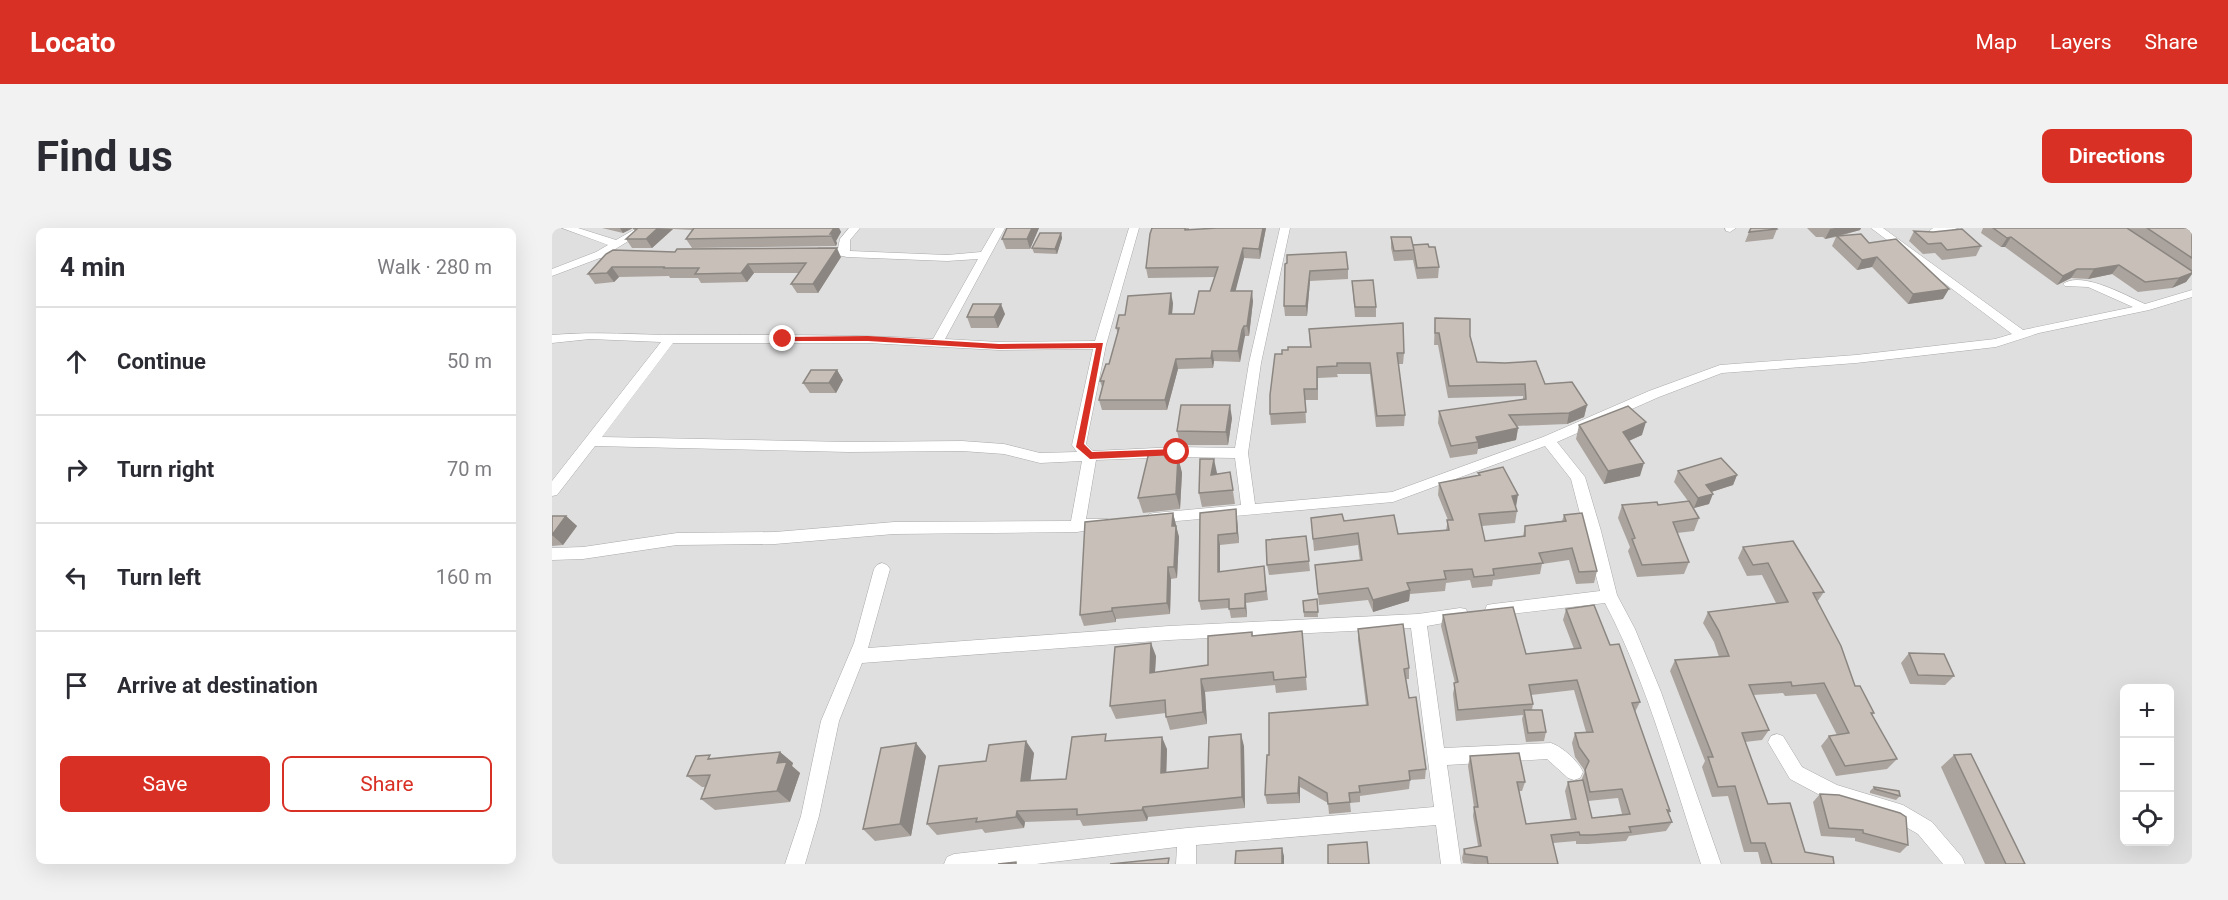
<!DOCTYPE html>
<html lang="en">
<head>
<meta charset="utf-8">
<style>
	body { margin:0; font-family:Roboto,sans-serif; background:#f2f2f3; color:#2b2b33 }
	.controls { position:absolute; right:18px; bottom:18px; display:grid; overflow:hidden; border-radius:9px; box-shadow:0 6px 24px #0002 }
	.controls button { width:54px; height:54px; display:grid; place-items:center; padding:0; border:0; border-bottom:2px solid #e1e1e2; background:#fff; color:#2b2b33; font:30px sans-serif }
	.stop { position:absolute; width:18px; height:18px; margin:-14px; border:4px solid #d93025; border-radius:50%; background:#fff }
	.stop.end { background:#d93025; border-color:#fff; box-shadow:0 2px 6px #0008 }
	.list { margin:0; padding:0; list-style:none }
	h2 { display:flex; justify-content:space-between; align-items:center; height:78px; margin:0; padding:0 24px; font-size:26px }
	h2 small { font-size:20px; font-weight:400; color:#7c7c81 }
	.list li { display:grid; grid-template-columns:39px 1fr auto; gap:18px; align-items:center; box-sizing:border-box; height:108px; padding:0 24px; border-top:2px solid #e1e1e2 }
	.list b { display:block; font-size:22px; white-space:nowrap }
	.list em { font-size:20px; font-style:normal; color:#7c7c81 }
	.actions { display:flex; gap:12px; padding:18px 24px }
	.actions a { flex:1; padding:14px 0; border:2px solid #d93025; border-radius:9px; text-align:center; font-size:21px; color:#d93025 }
	.actions .main { background:#d93025; color:#fff }
	.icon { flex:none; width:33px; height:33px; fill:none; stroke:currentColor; stroke-width:2; stroke-linecap:round; stroke-linejoin:round }
	.map { position:relative; flex:none; width:1640px; height:636px; overflow:hidden; border-radius:9px }
	header { display:flex; align-items:center; gap:36px; box-sizing:border-box; height:84px; padding:0 30px; background:#d93025; color:#fff }
	header strong { font-size:28px }
	nav { display:flex; gap:33px; margin-inline-start:auto; font-size:21px }
	.intro { display:flex; align-items:center; justify-content:space-between; box-sizing:border-box; height:144px; padding:0 36px }
	h1 { margin:0; font-size:42px }
	.button { padding:15px 27px; border-radius:9px; background:#d93025; color:#fff; font-size:21px; font-weight:700 }
	main { display:flex; gap:36px; padding:0 36px }
	aside { flex:1; background:#fff; border-radius:9px; box-shadow:0 6px 24px #0002 }
	.map>svg:first-child { display:block }
</style>
</head>
<body>
<header>
<strong>Locato</strong>
<nav><a>Map</a><a>Layers</a><a>Share</a></nav>
</header>
<div class="intro"><h1>Find us</h1><a class="button">Directions</a></div>
<main>
<aside>
<h2>4 min<small>Walk · 280 m</small></h2>
<ul class="list">
<li><svg class="icon" aria-label="ahead" viewBox="0 0 24 24"><path d="M12 20V5M6 11l6-6 6 6"/></svg><div><b>Continue</b></div><em>50 m</em></li>
<li><svg class="icon" aria-label="right" viewBox="0 0 24 24"><path d="M7 20v-9h11M14 6l5 5-5 5"/></svg><div><b>Turn right</b></div><em>70 m</em></li>
<li><svg class="icon" aria-label="left" viewBox="0 0 24 24"><path d="M17 20v-9H6M10 6l-5 5 5 5"/></svg><div><b>Turn left</b></div><em>160 m</em></li>
<li><svg class="icon" aria-label="arrive" viewBox="0 0 24 24"><path d="M6 21V4h12l-3 4 3 4H6"/></svg><div><b>Arrive at destination</b></div></li>
</ul>
<div class="actions"><a class="main">Save</a><a>Share</a></div>
</aside>
<div class="map">
<svg width="1640" height="636" viewBox="0 0 1640 636">
	<rect width="100%" height="100%" fill="#f2efe9"/>
	<path fill="#e0dfdf" fill-rule="evenodd" d="M0,0H1640V636H0ZM1572,460H1618V614H1572Z"/>
	<g fill="none" stroke-linecap="round" stroke-linejoin="round">
		<defs>
			<path id="minor" d="M10,0H26L64,12L85,0H98L60,23L78,24V28L48,30L0,48V41L44,24L56,17Z
				M297,0H308L298,12V23L395,27L429,24L443,0H453L393,111L447,114L543,113L577,0H587L554,117L534,216L541,223L625,219L683,220L697,135L728,0H738L709,135L696,225L703,276L840,264L991,209L1097,163L1168,137L1304,127L1443,111L1460,106L1319,0H1331L1471,102L1581,79L1536,59L1513,58L1511,56C1529,42 1575,68 1593,76L1640,62V69L1597,82L1487,105L1444,119L1304,135L1170,145L1107,169L1005,214L1033,249L1049,303L1065,367L1083,401L1109,464L1169,636H1149C1120,549 1096,456 1053,375L941,388L935,387L933,382L935,377L941,376L1048,363L1019,251L993,218L841,274L602,295L597,294L595,290L597,286L602,285L689,277L683,230L625,229L544,232L534,291H556L558,295L556,299L525,304L342,306L223,316L125,317L31,331L0,332V320L31,319L125,305L223,304L342,294L519,293L530,233L488,235L452,226L410,223L297,224L43,218L5,267L0,268V253L109,114L38,111L0,115V107C45,103 84,107 128,107C213,107 297,106 381,111L426,31L395,33L295,29C284,26 269,29 261,23L266,20H286L288,11ZM121,115H316L447,122L541,121L520,217L525,224L488,225L452,216L410,213L297,214L50,209Z
				M1173,0H1184L1178,4L1174,3Z
				M1406,0L1385,6L1375,12L1370,9L1381,0Z
				M330,335L335,337L338,341L316,420L617,398L866,386L908,380L914,381L916,386L914,391L875,398L892,520L999,515C1011,519 1026,533 1031,544L1028,550L1022,552L1016,550L995,531L895,537L909,636H889L884,597L644,617V636H624L625,619L484,636H392L395,629L402,626L635,600L882,579L859,400L617,412L310,435L287,493L267,588L253,636H233L249,588L269,493L302,415L322,341L325,337Z
				M1225,506L1231,508L1250,539L1285,557L1351,577L1380,594L1410,629L1413,636H1391L1366,606L1340,591L1281,574L1238,551L1216,514L1219,508Z"/>
		</defs>
		<use href="#minor" stroke="#a9a9a9" stroke-width="1"/>
		<use href="#minor" fill="#fff" fill-rule="evenodd"/>
	</g>
	<path fill="#aba49e" fill-rule="evenodd" d="M50,0H81L71,5Z
		M81,0H287L289,4L284,13L285,15L284,18L140,20L134,11L141,2L121,1L100,20H80L74,11L83,3Z
		M455,0H487L478,21H454L450,11Z
		M600,0H637V2L714,0L708,31L692,30L683,63L701,73L697,108H693L691,112L688,134L662,133L661,140L626,141L615,182H550L547,172L550,159L548,153L557,136L566,106L564,100L573,87L621,75L620,86H642L658,63L663,49L596,50L594,40Z
		M1255,0H1309L1308,2L1288,8L1317,15L1391,71L1356,76L1320,39L1305,42L1280,18L1284,9L1273,11L1271,9H1264Z
		M1431,0H1640V46L1634,54L1620,60L1586,64L1560,46L1536,51L1519,50L1505,57L1453,19H1449L1429,5Z
		M1225,1L1221,11L1193,14L1197,4Z
		M1362,3L1429,18L1424,28L1390,32L1383,25L1371,26L1357,13Z
		M509,5L510,10L505,26L482,25L480,20Z
		M839,9L861,18L877,19L887,39L886,50L865,51L861,32L842,33L839,20Z
		M123,24L289,29L266,65H245L239,56L247,45H202L195,54L149,55L146,50H118L117,48L67,49L62,54L43,56L36,46L54,26Z
		M733,36L796,41V51L758,53L755,88H733L732,78Z
		M800,53L824,79V89H803Z
		M453,86L446,100H419L415,89Z
		M883,90L918,108L925,134L993,156L1035,177L1032,189L1015,196L964,198L966,200L964,212L926,221L925,226L898,230L886,195L887,183L971,172V168L896,170L886,117H882Z
		M757,101L852,125L851,136H846L853,187L852,198L824,199L818,146H785L786,149L766,150V172H753L754,195L719,197L718,186L730,126L736,122L758,119Z
		M285,142L291,152L284,165H258L251,155Z
		M680,190L676,217H628L625,203Z
		M1027,197L1090,207L1077,213L1088,248L1052,256L1024,211Z
		M623,229H626L630,245L628,281L591,285L586,270Z
		M1126,243L1185,247L1181,257L1159,264L1157,276L1142,280L1147,290L1142,303L1125,305L1137,334L1132,346L1085,349L1076,323L1078,319L1066,290L1070,277H1106L1136,273L1122,254Z
		M678,244L683,276L650,279L647,265L665,245L664,246Z
		M926,245L964,279L965,283L963,295L930,298L933,313L971,308L973,298L1010,293L1012,287L1045,343L1042,355L1024,356L1017,332L990,336L988,346L941,352L940,358L920,360L918,352L894,355L893,363L858,366L857,373L821,384L816,372L767,377L764,349L808,333L806,317L762,323L759,290L792,293L846,306L894,302L896,292L886,267L887,255L926,248Z
		M684,281L685,291L687,315L668,317V344L712,338L716,372L694,375L695,389L679,390L677,380L649,382L647,373L648,285Z
		M621,285L627,309L625,350L619,351L618,386L564,391V394L532,398L528,387Z
		M0,288H14L25,298L11,317L0,318Z
		M754,308L758,343L717,347L715,337Z
		M1191,319L1272,364L1265,374L1303,458L1322,485L1320,487L1345,531L1335,541L1284,548L1269,518L1277,508L1285,507L1264,466L1233,468L1231,465L1201,467L1217,502L1210,512L1193,514L1216,576L1253,624L1282,636H1209L1206,624H1192L1176,568L1160,569L1150,539L1153,533L1118,443L1123,432L1167,429L1162,414L1151,395L1156,384L1224,375L1210,347L1195,348L1186,330Z
		M765,371L766,389H752L751,373Z
		M1014,381L1058,417L1088,474L1083,484L1118,583L1117,586L1120,594L1114,603L1077,608L1074,613L1036,616H1024V613L1001,615L1006,636H922L911,635L910,630L912,621L926,618L921,588L922,579L916,538L918,528L973,554L970,563H967L974,596L1019,592L1013,563L1016,554L1029,553L1033,543L1023,529L1020,515L1023,505L1034,504L1022,462L979,467L981,476L980,482L994,504L992,513L974,514L970,491L971,487L904,493L901,466L903,455L889,398L891,387L974,426L1022,421L1011,392ZM1066,570L1070,586L1040,590L1036,573Z
		M806,401L857,440V451H854L857,470L874,541L873,551L858,552L857,561L808,568V574L798,575L799,584L777,586L776,575L748,559V575L715,576L713,567L717,527L814,477L806,412Z
		M750,403L755,462L724,465L723,457L653,464L655,496L618,502L614,489V485L564,491L558,478L604,428L603,445L656,437L700,404L701,408Z
		M1357,425L1402,448L1393,457L1358,456L1349,435Z
		M557,513L615,521L614,544L656,540L692,518L693,580L596,589L595,593L531,598L528,592L473,594L472,600L433,605L430,601L385,607L375,596L482,525L478,552L514,551Z
		M228,524L241,535L240,538L248,545L238,574L163,582L149,571L153,559H150L135,548L162,531Z
		M1402,527L1473,636H1433L1389,539Z
		M374,528L359,608L323,613L311,601Z
		M1322,559L1348,568L1344,572L1318,565V563Z
		M1268,566L1356,617L1348,625L1303,613V610L1269,608L1261,574Z"/>
	<path fill="#8b8681" d="M68,0H81L71,5Z
		M106,0L121,1L100,20L94,11Z
		M282,0H287L289,4L284,13L285,15L284,18L278,6Z
		M480,0H487L478,21L475,11Z
		M711,0H714L708,31L707,21Z
		M1283,0H1309L1308,2L1273,11L1278,1Z
		M509,5L510,10L505,26L503,21Z
		M1459,9L1453,19H1449L1455,10Z
		M285,20L289,29L266,65L261,56Z
		M691,20L692,30L681,73L679,63Z
		M1325,29L1320,39L1305,42L1310,32Z
		M196,36L202,45L195,54L189,45Z
		M1567,37L1560,46L1536,51L1542,41Z
		M60,39L67,49L62,54L55,45Z
		M1525,41L1519,50L1505,57L1511,48Z
		M758,43V53L755,88L754,78Z
		M1640,45V46L1634,54L1620,60L1627,50Z
		M1397,61L1391,71L1356,76L1361,66Z
		M700,63L701,73L697,108L695,98Z
		M619,65L621,75L619,97L617,86Z
		M449,76L453,86L446,100L442,89Z
		M692,98L693,108L688,134L686,123Z
		M660,123L662,133L661,140L659,130Z
		M624,131L626,141L615,182L613,172Z
		M285,142L291,152L284,165L277,155Z
		M678,177L680,190L676,217L674,204Z
		M1035,177L1032,189L1015,196L1017,185Z
		M1094,194L1090,207L1067,217L1071,204Z
		M966,200L964,212L926,221V214L924,209Z
		M626,229L630,245L628,281L624,266Z
		M662,231L665,245L662,261L659,247Z
		M1092,235L1088,248L1052,256L1056,243Z
		M1185,247L1181,257L1150,267L1154,257Z
		M1161,266L1157,276L1142,280L1146,270Z
		M966,267L964,279L958,280L960,268Z
		M684,281L685,291L687,315L685,305Z
		M621,285L624,297L623,310L620,298Z
		M14,288L25,298L11,317L0,307Z
		M624,298L627,309L625,350L622,339Z
		M666,307L668,317V354L666,344Z
		M616,339L619,351L618,386L615,375Z
		M858,362L857,373L821,384V372Z
		M693,366L694,375L695,389L693,380Z
		M560,380L564,391V394L560,383Z
		M599,415L604,428L602,458L598,445Z
		M649,451L653,464L655,496L651,484Z
		M689,506L692,518L693,580L690,569Z
		M610,509L615,521L614,556L609,545Z
		M474,513L482,525L477,564L469,553Z
		M364,515L374,528L359,608L348,596Z
		M228,524L241,535L240,538L248,545L238,574L225,563V535Z
		M747,549L748,559V575L746,565Z
		M591,579L596,589L595,593L590,582Z
		M465,583L473,594L472,600L464,589Z
		M730,620L732,628V636H730Z"/>
	<path fill="#c7bfb8" stroke="#8b8681" stroke-width="1.5" d="M81,0H106L94,11H74L85,1Z
		M142,0H282L278,6H280V8L134,11Z
		M455,0H480L475,11H450Z
		M600,0H633V2L665,0H711L707,21L691,20L679,63H700L695,98H692L690,102L686,123H660L659,130L624,131L613,172H547L552,153H548L554,136H557L567,100H564L567,87H573L576,68L619,65L617,86H642L647,63H658L666,39L594,40L598,6Z
		M1199,0H1224L1225,1L1197,4Z
		M1441,0H1575L1640,43V45L1627,50L1593,54L1567,37L1542,41H1525L1511,48L1459,9L1455,10Z
		M1595,0H1640V30Z
		M1410,1L1429,18L1395,22L1389,15L1376,16L1362,3L1381,4Z
		M488,5H509L503,21L480,20Z
		M1309,6L1317,15L1344,11L1397,61L1361,66L1325,29L1310,32L1285,8Z
		M839,9H859L862,22L842,23Z
		M876,16L877,19H883L887,39L865,40L861,17Z
		M285,20L261,56H239L254,35L196,36L189,45L143,46L147,40H111L113,39H60L55,45L36,46L54,26L61,22L123,24L125,21Z
		M794,24L796,41L758,43L754,78H732L733,36L735,35V27Z
		M821,52L824,79H803L800,53Z
		M421,76H449L442,89H415Z
		M883,90L918,91V108L925,134L953,135L984,133L993,156L1020,154L1035,177L1017,185L957,187L966,200L924,209L926,214L899,218L887,183L974,171L973,156L897,158L887,105H883Z
		M851,95L852,125H845L853,187L825,188L818,135H785V138L765,139V161H752L754,184L718,186V167L723,126H730V122H736V119H759L757,101Z
		M259,142H285L277,155H251Z
		M629,177H678L674,204L625,203Z
		M1076,178L1094,194L1071,204L1092,235L1056,243L1027,197Z
		M597,224L622,225L621,229H626L624,266L586,270Z
		M1169,230L1185,247L1154,257L1161,266L1146,270L1126,243Z
		M648,231H662L659,247L678,244L681,262L647,265Z
		M951,239L966,267L960,268L965,283L927,286L933,313L973,308V298L1014,293L1012,287L1030,285L1045,343L1027,344L1020,320L987,325L991,335L941,341L942,347L922,349L920,341L892,343L894,351L855,355L858,362L821,372L816,360L766,366L763,337L810,332L806,305L761,311L759,290L790,286L792,293L842,287L846,306L897,302L895,292H901L887,255L928,247L926,245Z
		M1137,273L1147,290L1121,294L1137,334L1090,337L1080,311L1083,310L1070,277L1105,274L1106,277Z
		M684,281L685,305L666,307V344L712,338L714,363L693,366V380L677,381V371L647,373L648,285Z
		M621,285L620,298H624L622,339H616L615,375L560,380V383L528,387L533,294Z
		M0,288H14L0,307Z
		M754,308L757,333L715,337L714,312Z
		M1241,313L1272,364L1261,365L1289,418L1303,458H1308L1322,485H1319L1345,531L1293,538L1277,508L1297,505L1272,455L1240,458L1239,454L1197,457L1217,502L1190,505L1216,576L1238,575L1253,624L1281,629L1282,636H1220L1213,615H1199L1183,558L1166,559L1156,529H1161L1123,432L1177,428L1167,403L1156,384L1236,374L1216,335L1201,337L1191,319Z
		M765,371L766,384H752L751,373Z
		M1042,377L1058,417L1067,416L1088,474L1080,475L1118,583L1115,582L1120,594L1077,599L1079,604L1040,607H1028L1027,604L999,607L1006,636H936L935,629L913,626L912,621L929,618L922,579H926L918,528L967,525L973,554H965L974,596L1024,591L1016,554L1031,552L1040,590L1078,586L1070,561L1038,564L1033,542L1037,533L1027,519L1023,505L1041,504L1025,452L977,457L981,476L906,482L902,455L906,454L891,387L961,379L974,426L1029,420L1014,381Z
		M851,396L857,440L852,441L857,470L864,469L874,541L857,543L858,552L807,558L808,564L797,565L798,574L776,576L775,565L747,549L746,565L713,567L715,527H717V485L816,477L806,401Z
		M750,403L754,449L722,452L721,444L649,451L651,484L614,489L613,472L558,478L563,419L599,415L598,445L656,437V408L700,404V408Z
		M1357,425L1392,426L1402,448L1366,447Z
		M972,482H990L994,504L976,505Z
		M554,506L553,513L610,509L609,545L656,540L657,509L689,506L690,569L591,579L590,582L525,587V581L465,583L464,589L424,594L425,590L375,596L387,538L434,533L437,517L474,513L469,553L514,551L520,509Z
		M364,515L348,596L311,601L329,520Z
		M228,524L225,535L235,534L225,563L149,571L158,547L135,548L144,528L158,527L156,531Z
		M1419,526L1473,636H1454L1402,527Z
		M1322,559L1347,563L1348,568L1323,561Z
		M1268,566L1287,567L1348,585L1354,589L1356,617L1311,605V602L1277,600Z
		M815,614L817,636H776V617Z
		M730,620V636H683L684,623Z
		M617,630L616,636H558Z
		M464,634V636H446Z"/>
	<path fill="#d93025" d="M316,108L447,116L551,115L532,216L540,224L625,221L629,224L625,227L538,231L524,219L544,120L447,121L316,113H231L227,111L231,109Z"/>
</svg>
<div class="controls">
<button>+</button>
<button>−</button>
<button><svg class="icon" aria-label="locate" viewBox="0 0 24 24"><circle cx="12" cy="12" r="6"/><path d="M12 2v4M12 18v4M2 12h4M18 12h4"/></svg></button>
</div>
<div class="stop" style="left:625px;top:224px"></div>
<div class="stop end" style="left:231px;top:111px"></div>
</div>
</main>
</body>
</html>
